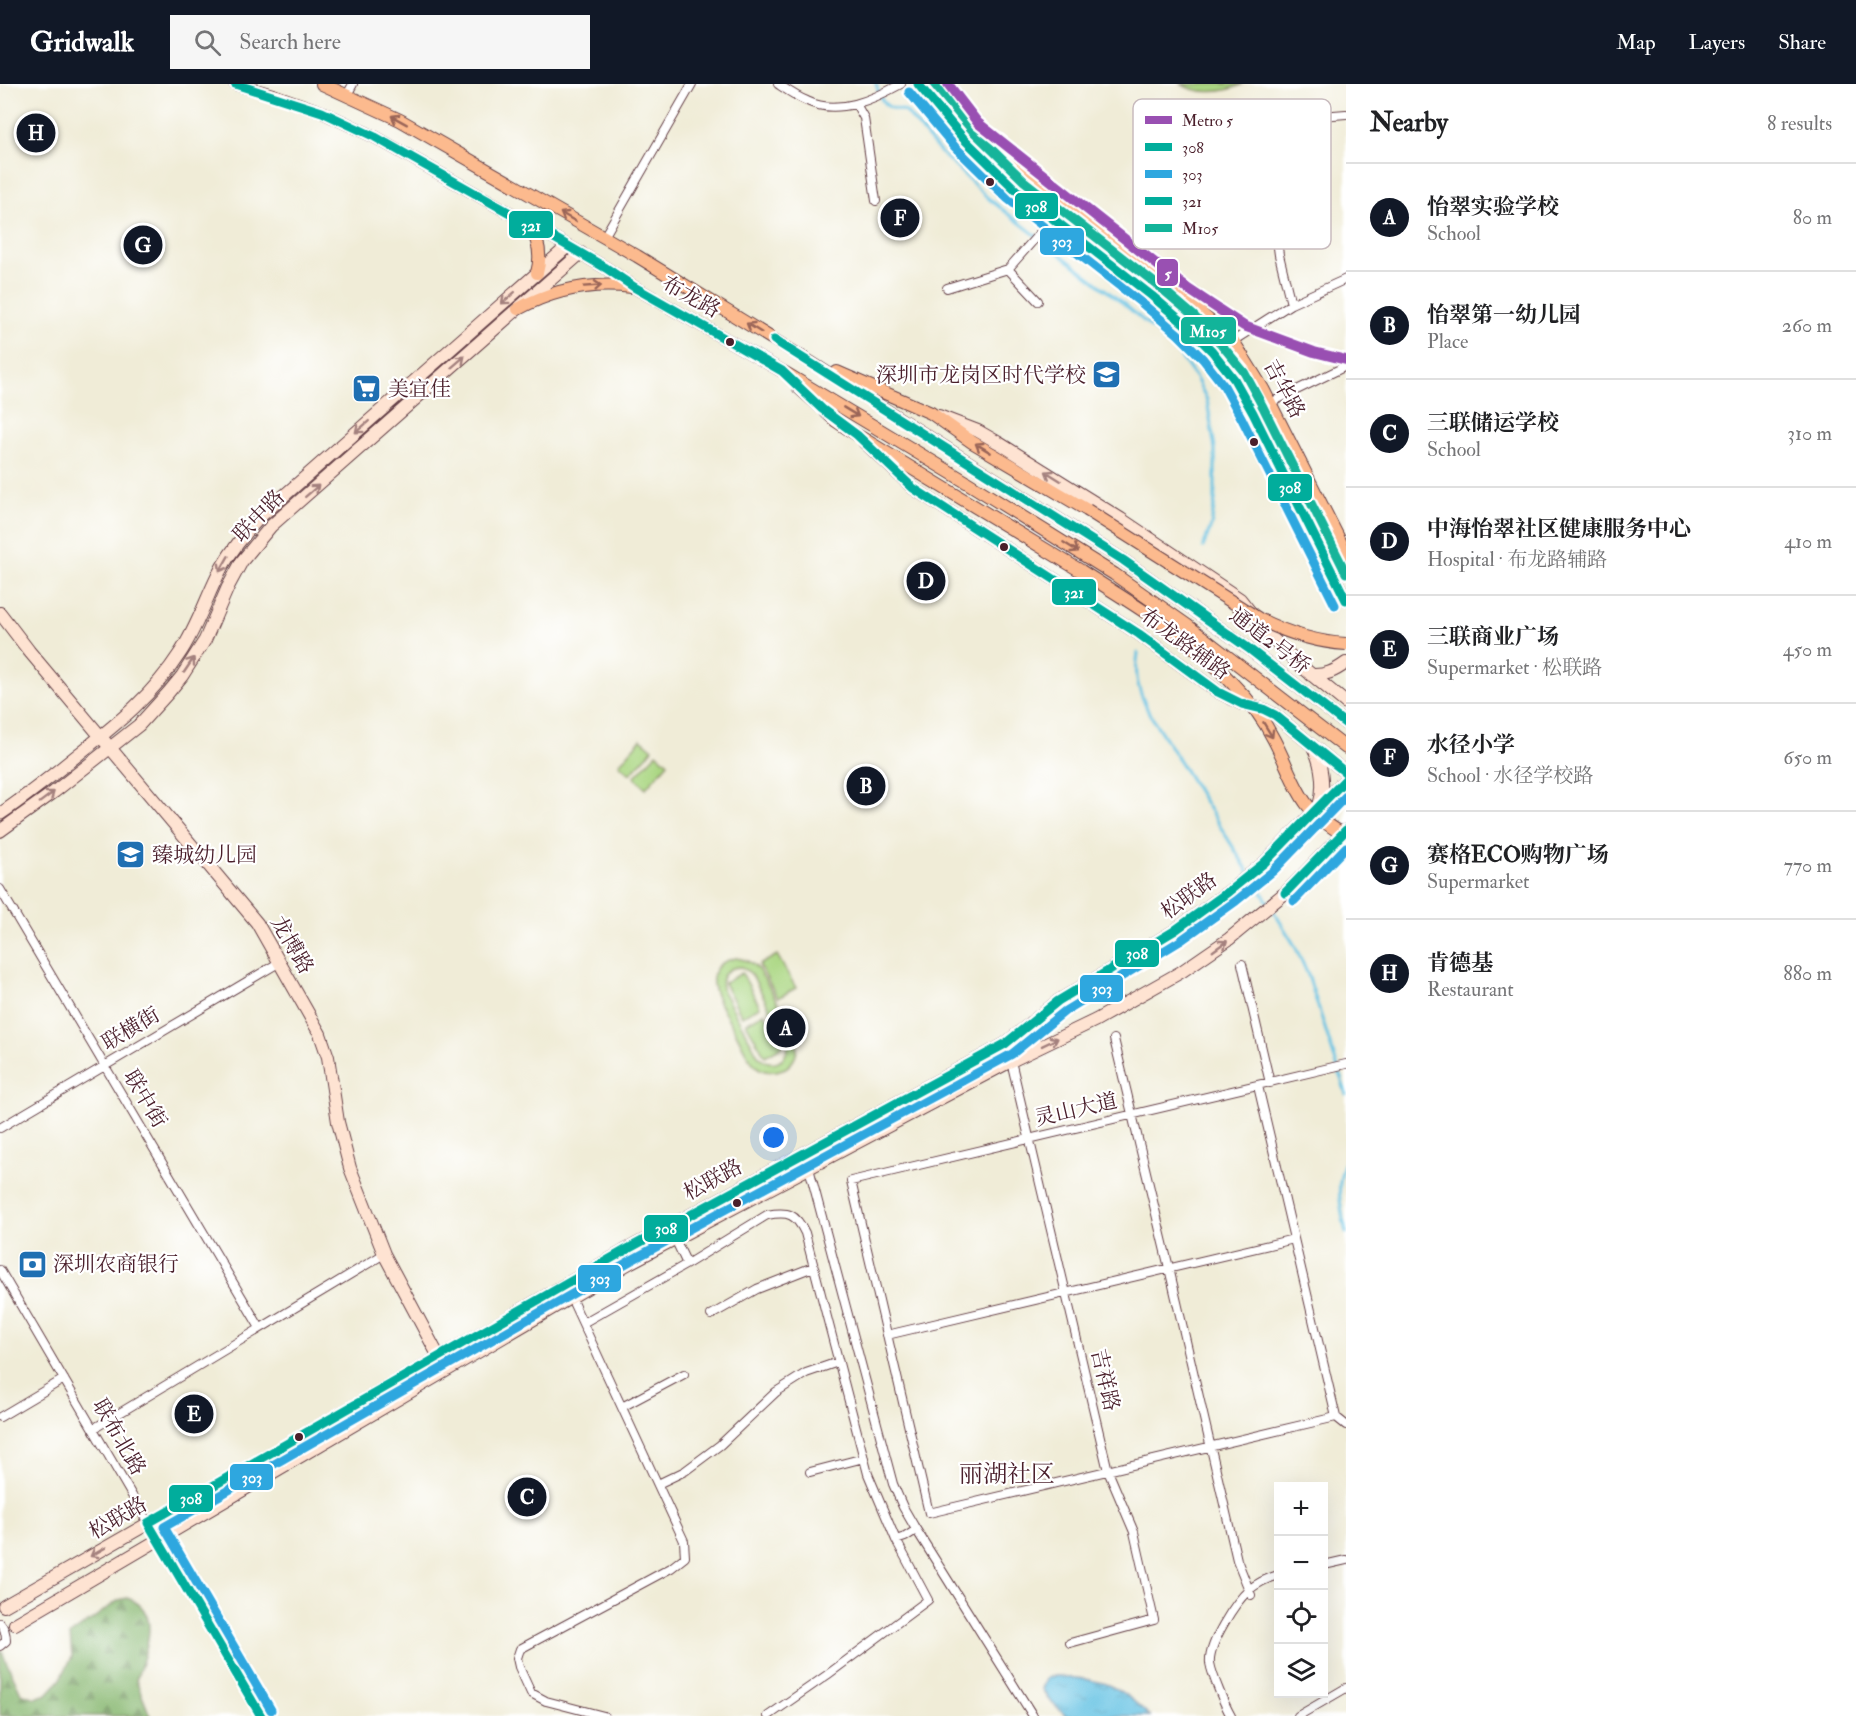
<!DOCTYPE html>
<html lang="en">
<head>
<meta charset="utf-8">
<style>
	body { margin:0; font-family:"IM FELL Double Pica","Noto Serif SC",serif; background:#f6f6f6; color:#202124 }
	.controls { position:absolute; right:18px; bottom:18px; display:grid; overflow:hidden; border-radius:0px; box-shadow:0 6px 24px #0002 }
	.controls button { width:54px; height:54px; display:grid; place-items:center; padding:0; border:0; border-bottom:2px solid #e0e0e0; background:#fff; color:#202124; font:30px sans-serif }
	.you { position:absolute; left:774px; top:1054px; width:21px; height:21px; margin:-15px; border:4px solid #fff; border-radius:50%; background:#1a73e8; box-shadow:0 0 0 9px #1a73e833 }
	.badge { display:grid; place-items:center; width:39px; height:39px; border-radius:50%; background:#111827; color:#fff; font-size:20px; font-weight:700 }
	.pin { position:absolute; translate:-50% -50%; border:3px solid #fff; box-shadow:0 2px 6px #0006 }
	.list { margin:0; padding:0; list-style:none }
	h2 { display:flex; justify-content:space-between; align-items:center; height:78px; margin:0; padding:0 24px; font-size:26px }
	h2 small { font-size:20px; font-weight:400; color:#757577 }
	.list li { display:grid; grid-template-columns:39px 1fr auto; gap:18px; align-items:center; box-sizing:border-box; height:108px; padding:0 24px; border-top:2px solid #e0e0e0 }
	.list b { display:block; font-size:22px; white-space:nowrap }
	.list p { margin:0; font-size:20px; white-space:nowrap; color:#757577 }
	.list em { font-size:20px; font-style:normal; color:#757577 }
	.icon { flex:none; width:33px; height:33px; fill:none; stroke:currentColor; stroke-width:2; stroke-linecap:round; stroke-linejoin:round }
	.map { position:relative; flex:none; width:1346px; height:1632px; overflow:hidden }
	header { display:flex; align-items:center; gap:36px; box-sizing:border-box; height:84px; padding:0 30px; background:#111827; color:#fff }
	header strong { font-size:28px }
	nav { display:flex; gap:33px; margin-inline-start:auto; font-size:21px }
	.search { width:420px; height:54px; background:#f6f6f6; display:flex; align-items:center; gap:15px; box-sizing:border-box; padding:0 21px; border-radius:0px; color:#757577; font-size:22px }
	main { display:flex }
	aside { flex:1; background:#fff }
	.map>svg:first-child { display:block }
</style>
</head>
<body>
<header>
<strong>Gridwalk</strong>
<div class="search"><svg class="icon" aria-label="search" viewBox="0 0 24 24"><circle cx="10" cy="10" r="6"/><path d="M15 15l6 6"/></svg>Search here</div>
<nav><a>Map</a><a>Layers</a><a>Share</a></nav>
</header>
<main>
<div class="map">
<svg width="1346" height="1632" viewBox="0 0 1346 1632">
	<defs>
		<pattern id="forest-firs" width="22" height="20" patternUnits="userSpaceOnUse" patternTransform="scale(1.5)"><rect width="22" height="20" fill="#88b871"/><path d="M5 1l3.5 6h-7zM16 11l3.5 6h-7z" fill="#71955d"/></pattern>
		<pattern id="water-ripples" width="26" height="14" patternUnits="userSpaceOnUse" patternTransform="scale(1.5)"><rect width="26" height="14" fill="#65c2e3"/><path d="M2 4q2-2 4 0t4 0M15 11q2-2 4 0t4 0" fill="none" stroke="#59a6c3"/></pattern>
	</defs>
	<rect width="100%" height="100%" fill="#fff"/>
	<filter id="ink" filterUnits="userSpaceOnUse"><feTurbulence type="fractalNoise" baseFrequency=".0167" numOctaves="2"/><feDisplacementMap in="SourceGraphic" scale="12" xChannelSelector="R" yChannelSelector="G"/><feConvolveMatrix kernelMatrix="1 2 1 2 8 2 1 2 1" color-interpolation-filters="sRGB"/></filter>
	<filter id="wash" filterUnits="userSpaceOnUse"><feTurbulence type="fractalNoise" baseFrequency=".008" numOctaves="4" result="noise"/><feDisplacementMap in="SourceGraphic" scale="24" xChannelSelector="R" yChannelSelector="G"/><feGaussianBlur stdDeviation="1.35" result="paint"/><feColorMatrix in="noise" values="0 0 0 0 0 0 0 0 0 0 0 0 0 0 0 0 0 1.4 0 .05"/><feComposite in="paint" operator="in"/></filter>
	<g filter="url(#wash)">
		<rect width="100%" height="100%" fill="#f0ecd7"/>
		<path fill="#abd783" stroke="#7a7b57" stroke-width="1.5" fill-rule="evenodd" d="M1181,0H1243C1225,9 1198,11 1181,0Z
			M641,655L653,665L630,690L619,680Z
			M657,669L668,679L646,704L634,693Z
			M777,871L796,904L778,914L759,881Z
			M736,874C744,875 750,877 756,883C764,892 798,953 797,964C797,973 791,982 783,985C775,988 767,989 760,985C748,978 742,959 735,947C723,925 691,883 736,874ZM741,883L749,888L752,891L788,959C789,978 769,985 758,971L723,907C718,893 726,883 741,883Z
			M742,889L760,923L742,932L724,899Z
			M764,929L783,962L765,972L746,939Z"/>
		<path fill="url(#forest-firs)" stroke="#696c4e" stroke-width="1.5" d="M127,1514C164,1526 145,1570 136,1596L150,1632H0V1564L21,1609L35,1614L47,1610L60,1596L72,1573L70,1551L119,1516Z"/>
		<path fill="url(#water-ripples)" stroke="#587087" stroke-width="1.5" d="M1057,1592C1105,1597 1115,1598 1150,1632H1066L1048,1615L1042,1605L1047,1593Z"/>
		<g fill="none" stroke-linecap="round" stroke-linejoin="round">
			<path stroke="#65c2e3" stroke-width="3" d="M876,0C879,9 881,21 892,24C897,26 901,25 906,28L941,69L988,114L1124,220L1173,262L1196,294L1207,316L1215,365V416L1211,442L1203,463
				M1138,569C1134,593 1138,605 1148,627L1248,787
				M1252,793L1268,818
				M1271,823L1295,862L1308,891L1346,1010
				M1346,1075C1335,1103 1340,1120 1346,1149"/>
		</g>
	</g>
	<g filter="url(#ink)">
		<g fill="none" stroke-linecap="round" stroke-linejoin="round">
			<defs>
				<path id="street" d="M778,0C787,6 797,13 807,17C838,32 874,15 901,0
					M347,11L353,0
					M856,20L864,34L876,117
					M604,153L692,0
					M1008,185L1038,217
					M947,204L1008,185L1053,134
					M1291,220L1279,171L1261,37L1346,30
					M1233,257L1291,220L1346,195
					M1270,319L1346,282
					M0,805L260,1244
					M1242,880L1270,999
					M1114,955L1169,1184L1237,1476L1251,1511
					M1011,977L1108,1387L1134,1448L1154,1536L1070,1559
					M1258,1002L1336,1333L1346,1341
					M0,1044L280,878
					M805,1069L893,1400L903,1423L914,1442L1033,1632
					M687,1180L767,1131C789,1127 796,1130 805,1149L868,1390L896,1456L905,1453L916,1446
					M0,1186L261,1632
					M571,1214L684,1457L685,1473L671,1484L520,1565L517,1574L519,1583L531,1609L546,1617L604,1632
					M711,1231L757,1205L813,1183
					M583,1239L687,1180L675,1155
					M887,1251L1294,1155
					M622,1323L684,1290
					M0,1333L64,1295
					M1336,1333L929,1429L851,1097L1346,980
					M93,1345L384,1170
					M810,1388L864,1374
					M658,1400L685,1387L720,1361L776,1308L806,1289L838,1278
					M1324,1481L1346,1476
					M0,1539C5,1544 6,1550 6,1557L0,1562
					M768,1632L827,1591L928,1516L896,1456
					M1231,1632C1225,1622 1212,1591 1210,1579C1208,1561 1235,1518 1249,1506C1258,1498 1268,1494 1278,1491
					M1298,1632L1346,1604"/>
				<path id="secondary" d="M939,332L978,347L999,359L1121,435L1240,515L1267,549L1301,582L1346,619
					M864,358L913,404L1139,550L1218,608L1242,620L1263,625L1275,631L1346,689
					M0,529L29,567L257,839L320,950L328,973L338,1038L350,1084L384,1170L439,1273
					M1311,591C1325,592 1335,587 1346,579
					M1313,663C1322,679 1325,704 1319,722
					M0,730C28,711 54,690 80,669C119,638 153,611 180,569C198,542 207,511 222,483C233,464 246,448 261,432L568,162
					M0,747L54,708L139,641L168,609L182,592L205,556L228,503L242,477L271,442L581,169
					M4,1522L624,1167L1005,960L1058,917L1174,847L1228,808L1264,779L1346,695
					M15,1540L631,1178L1011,977L1096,936L1181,888L1229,855L1285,809L1346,746"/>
				<path id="primary" d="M235,0L276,12L322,28L375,53L556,155L606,184L634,203L782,287L968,399L1114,490L1188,542L1346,664
					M322,0L400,36L637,172L810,278L1123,476L1248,564L1346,640
					M918,0L963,54L1016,106L1152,212L1186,241L1212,267L1234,295L1253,329L1346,516
					M934,0L950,20L1004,76L1197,226L1233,257L1263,305L1346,469
					M529,141C539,156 542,171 537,189
					M518,225C554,205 591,198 632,203
					M837,288L931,329L972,358L1087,426
					M798,303L836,337L857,351L1081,487"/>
			</defs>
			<use href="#street" stroke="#633e45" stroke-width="10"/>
			<use href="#secondary" stroke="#633e45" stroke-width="14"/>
			<use href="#primary" stroke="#633e45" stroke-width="14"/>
			<use href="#street" stroke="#fff" stroke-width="8"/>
			<use href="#secondary" stroke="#fee3d2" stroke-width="12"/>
			<use href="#primary" stroke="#fcba8e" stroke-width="12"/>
			<defs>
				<path id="primary-bridge" d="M1087,426L1259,535C1287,549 1314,558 1346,560
					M1081,487C1134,521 1192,554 1234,601C1250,617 1264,636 1274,656C1296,698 1299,729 1346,751"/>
			</defs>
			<use href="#primary-bridge" stroke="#633e45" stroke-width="14" stroke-linecap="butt"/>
			<use href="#primary-bridge" stroke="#fcba8e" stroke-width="12"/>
			<defs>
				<path id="bus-1" d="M918,0L963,54L1016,106L1152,212L1186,241L1212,267L1234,295L1253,329L1346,516
					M1285,809L1346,746
					M261,1632L148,1439L624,1167L1005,960L1058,917L1174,847L1228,808L1264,779L1346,695"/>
				<path id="bus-2" d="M909,8L955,63L1008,115L1144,221L1178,250L1203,275L1224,302L1242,335L1335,521
					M1294,817L1346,763
					M271,1626L164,1443L630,1177L1012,970L1065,927L1180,857L1236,817L1273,787L1346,712"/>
				<path id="bus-3" d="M235,0L322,28L375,53L556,155L606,184L634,203L782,287L822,325L857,351L913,404L1139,550L1218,608L1242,620L1263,625L1275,631L1346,689
					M774,256L1123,476L1248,564L1346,640"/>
				<path id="bus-4" d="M934,0L972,46L1024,97L1160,203L1194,232L1221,260L1244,288L1263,323L1346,489"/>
			</defs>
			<use href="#bus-1" stroke="#fff" stroke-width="14"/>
			<use href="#bus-2" stroke="#fff" stroke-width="14"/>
			<use href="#bus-3" stroke="#fff" stroke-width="14"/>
			<use href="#bus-4" stroke="#fff" stroke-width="14"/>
			<use href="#bus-1" stroke="#01ad9c" stroke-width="9"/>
			<use href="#bus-2" stroke="#2ea7df" stroke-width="9"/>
			<use href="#bus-3" stroke="#01ad9c" stroke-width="9"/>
			<use href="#bus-4" stroke="#12b49a" stroke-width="9"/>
			<defs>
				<path id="metro-1" d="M948,0L978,39L1188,205L1244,242L1314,268L1346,276"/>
			</defs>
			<use href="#metro-1" stroke="#fff" stroke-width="15"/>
			<use href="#metro-1" stroke="#9950b2" stroke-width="10"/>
		</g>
		<defs><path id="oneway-shaft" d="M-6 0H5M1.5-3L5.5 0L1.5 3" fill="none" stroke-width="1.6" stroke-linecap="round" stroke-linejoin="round" transform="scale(1.5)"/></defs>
		<g stroke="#9a6558">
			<use href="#oneway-shaft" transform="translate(399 36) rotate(-151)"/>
			<use href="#oneway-shaft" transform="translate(568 133) rotate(-150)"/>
			<use href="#oneway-shaft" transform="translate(593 202) rotate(-4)"/>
			<use href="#oneway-shaft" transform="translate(754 244) rotate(-148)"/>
			<use href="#oneway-shaft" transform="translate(851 328) rotate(31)"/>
			<use href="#oneway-shaft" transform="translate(983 364) rotate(-149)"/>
			<use href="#oneway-shaft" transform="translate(1071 463) rotate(32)"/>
			<use href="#oneway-shaft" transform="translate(1268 646) rotate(59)"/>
		</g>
		<g stroke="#a4817e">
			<use href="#oneway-shaft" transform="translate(508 214) rotate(139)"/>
			<use href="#oneway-shaft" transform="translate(458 278) rotate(-41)"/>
			<use href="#oneway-shaft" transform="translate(362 343) rotate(139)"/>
			<use href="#oneway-shaft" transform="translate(1053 392) rotate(-148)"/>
			<use href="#oneway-shaft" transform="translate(312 407) rotate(-41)"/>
			<use href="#oneway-shaft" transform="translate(224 480) rotate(120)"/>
			<use href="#oneway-shaft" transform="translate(189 581) rotate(-56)"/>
			<use href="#oneway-shaft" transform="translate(47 713) rotate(-37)"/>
			<use href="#oneway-shaft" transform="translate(1220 862) rotate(-36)"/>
			<use href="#oneway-shaft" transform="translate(1050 958) rotate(-26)"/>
			<use href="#oneway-shaft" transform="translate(98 1468) rotate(150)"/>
		</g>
	</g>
	<defs>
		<symbol id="school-square" viewBox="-11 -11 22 22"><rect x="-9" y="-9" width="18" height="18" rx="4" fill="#1f6fb2" stroke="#fff"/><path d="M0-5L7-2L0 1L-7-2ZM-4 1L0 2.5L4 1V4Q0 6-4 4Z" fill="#fff"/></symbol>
		<symbol id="supermarket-square" viewBox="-11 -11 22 22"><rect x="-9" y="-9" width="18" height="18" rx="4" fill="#1f6fb2" stroke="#fff"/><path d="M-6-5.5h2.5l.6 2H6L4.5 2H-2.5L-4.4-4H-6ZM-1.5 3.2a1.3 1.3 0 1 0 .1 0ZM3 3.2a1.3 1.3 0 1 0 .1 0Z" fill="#fff"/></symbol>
		<symbol id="bank-square" viewBox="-11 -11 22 22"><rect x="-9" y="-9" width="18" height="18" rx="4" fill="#1f6fb2" stroke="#fff"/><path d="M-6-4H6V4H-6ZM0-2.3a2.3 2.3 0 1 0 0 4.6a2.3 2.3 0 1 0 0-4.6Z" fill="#fff"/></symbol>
	</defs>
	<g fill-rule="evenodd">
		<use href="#school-square" x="1090" y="274" width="33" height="33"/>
		<use href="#supermarket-square" x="350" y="288" width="33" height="33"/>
		<use href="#school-square" x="114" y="754" width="33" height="33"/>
		<use href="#bank-square" x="16" y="1164" width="33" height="33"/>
	</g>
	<g fill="#4a1f2b" stroke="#fff" stroke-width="2">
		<circle cx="990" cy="98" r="5"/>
		<circle cx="730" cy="258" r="5"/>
		<circle cx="1254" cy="358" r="5"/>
		<circle cx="1004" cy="463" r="5"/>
		<circle cx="737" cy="1119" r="5"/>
		<circle cx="299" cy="1353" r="5"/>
	</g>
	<g text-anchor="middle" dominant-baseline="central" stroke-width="4.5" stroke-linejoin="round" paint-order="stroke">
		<g font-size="21" fill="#4a1f2b" stroke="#fff">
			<text transform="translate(691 213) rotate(29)">布龙路</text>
			<text transform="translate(1284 305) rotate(62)">吉华路</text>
			<text transform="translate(259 432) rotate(-46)">联中路</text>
			<text transform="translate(1270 557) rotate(37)">通道2号桥</text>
			<text transform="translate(1185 560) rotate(36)">布龙路辅路</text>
			<text transform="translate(1189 812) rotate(-36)">松联路</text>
			<text transform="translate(292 861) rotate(60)">龙博路</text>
			<text transform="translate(131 945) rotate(-31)">联横街</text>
			<text transform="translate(145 1015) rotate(59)">联中街</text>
			<text transform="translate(1076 1026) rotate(-13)">灵山大道</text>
			<text transform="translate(713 1096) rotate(-28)">松联路</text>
			<text transform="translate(1105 1296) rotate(77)">吉祥路</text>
			<text transform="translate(119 1353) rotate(60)">联布北路</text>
			<text transform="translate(118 1434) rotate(-30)">松联路</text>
		</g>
		<g font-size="21" fill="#4a1f2b" stroke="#fff" text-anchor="start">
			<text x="1086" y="291" text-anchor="end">深圳市龙岗区时代学校</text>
			<text x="388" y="305">美宜佳</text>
			<text x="152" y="771">臻城幼儿园</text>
			<text x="53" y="1180">深圳农商银行</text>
		</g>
		<g font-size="24" fill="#4a1f2b" stroke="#fff">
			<text x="1007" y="1390">丽湖社区</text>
		</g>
	</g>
	<rect x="1133" y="15" width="198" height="150" rx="9" fill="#fff" stroke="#c9bcbf" stroke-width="1.5"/>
	<rect x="1145" y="32" width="27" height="8" fill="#9950b2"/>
	<rect x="1145" y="59" width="27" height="8" fill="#01ad9c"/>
	<rect x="1145" y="86" width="27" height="8" fill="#2ea7df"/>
	<rect x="1145" y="113" width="27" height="8" fill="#01ad9c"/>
	<rect x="1145" y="140" width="27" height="8" fill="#12b49a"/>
	<g font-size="16" fill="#4a1f2b">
		<text x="1182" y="42">Metro 5</text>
		<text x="1182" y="69">308</text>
		<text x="1182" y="96">303</text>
		<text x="1182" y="123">321</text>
		<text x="1182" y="150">M105</text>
	</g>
	<g stroke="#fff" stroke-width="2">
		<rect x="1014" y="108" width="45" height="28" rx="6" fill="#01ad9c"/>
		<rect x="508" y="126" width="46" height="29" rx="6" fill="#01ad9c"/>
		<rect x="1039" y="143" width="46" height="29" rx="6" fill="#2ea7df"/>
		<rect x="1156" y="174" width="23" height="29" rx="6" fill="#9950b2"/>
		<rect x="1180" y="232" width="57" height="29" rx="6" fill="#12b49a"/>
		<rect x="1267" y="389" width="46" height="29" rx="6" fill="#01ad9c"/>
		<rect x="1051" y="494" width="46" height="28" rx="6" fill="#01ad9c"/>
		<rect x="1114" y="855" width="46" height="29" rx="6" fill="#01ad9c"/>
		<rect x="1079" y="890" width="45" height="29" rx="6" fill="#2ea7df"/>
		<rect x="643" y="1130" width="46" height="29" rx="6" fill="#01ad9c"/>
		<rect x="577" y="1180" width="45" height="29" rx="6" fill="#2ea7df"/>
		<rect x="229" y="1379" width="45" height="28" rx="6" fill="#2ea7df"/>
		<rect x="168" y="1400" width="46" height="29" rx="6" fill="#01ad9c"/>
	</g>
	<g font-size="16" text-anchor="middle" font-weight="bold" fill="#fff">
		<text x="1036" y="128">308</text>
		<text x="531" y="147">321</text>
		<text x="1062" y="163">303</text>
		<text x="1168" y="195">5</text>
		<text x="1208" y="253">M105</text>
		<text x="1290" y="409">308</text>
		<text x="1074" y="514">321</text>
		<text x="1137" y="875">308</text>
		<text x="1102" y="910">303</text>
		<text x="666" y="1150">308</text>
		<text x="600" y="1200">303</text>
		<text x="252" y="1399">303</text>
		<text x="191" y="1420">308</text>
	</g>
</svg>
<div class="controls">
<button>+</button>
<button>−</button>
<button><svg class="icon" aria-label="locate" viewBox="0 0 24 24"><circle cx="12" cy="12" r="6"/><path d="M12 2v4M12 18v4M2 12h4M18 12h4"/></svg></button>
<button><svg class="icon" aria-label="layers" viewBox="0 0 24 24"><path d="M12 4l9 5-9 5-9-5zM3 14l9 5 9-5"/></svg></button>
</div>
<div class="you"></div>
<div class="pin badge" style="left:786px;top:944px">A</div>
<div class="pin badge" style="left:866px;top:702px">B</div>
<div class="pin badge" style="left:527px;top:1413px">C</div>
<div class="pin badge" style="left:926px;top:497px">D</div>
<div class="pin badge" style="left:194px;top:1330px">E</div>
<div class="pin badge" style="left:900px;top:134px">F</div>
<div class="pin badge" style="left:143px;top:161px">G</div>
<div class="pin badge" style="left:36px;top:49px">H</div>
</div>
<aside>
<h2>Nearby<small>8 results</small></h2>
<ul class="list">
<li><span class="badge">A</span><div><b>怡翠实验学校</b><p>School</p></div><em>80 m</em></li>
<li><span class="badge">B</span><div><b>怡翠第一幼儿园</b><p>Place</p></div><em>260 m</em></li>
<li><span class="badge">C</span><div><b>三联储运学校</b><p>School</p></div><em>310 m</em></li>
<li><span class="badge">D</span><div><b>中海怡翠社区健康服务中心</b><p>Hospital · 布龙路辅路</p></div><em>410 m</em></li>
<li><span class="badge">E</span><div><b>三联商业广场</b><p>Supermarket · 松联路</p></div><em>450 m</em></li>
<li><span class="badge">F</span><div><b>水径小学</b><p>School · 水径学校路</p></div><em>650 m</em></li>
<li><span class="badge">G</span><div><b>赛格ECO购物广场</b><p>Supermarket</p></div><em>770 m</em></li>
<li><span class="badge">H</span><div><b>肯德基</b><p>Restaurant</p></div><em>880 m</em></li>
</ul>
</aside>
</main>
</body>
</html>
